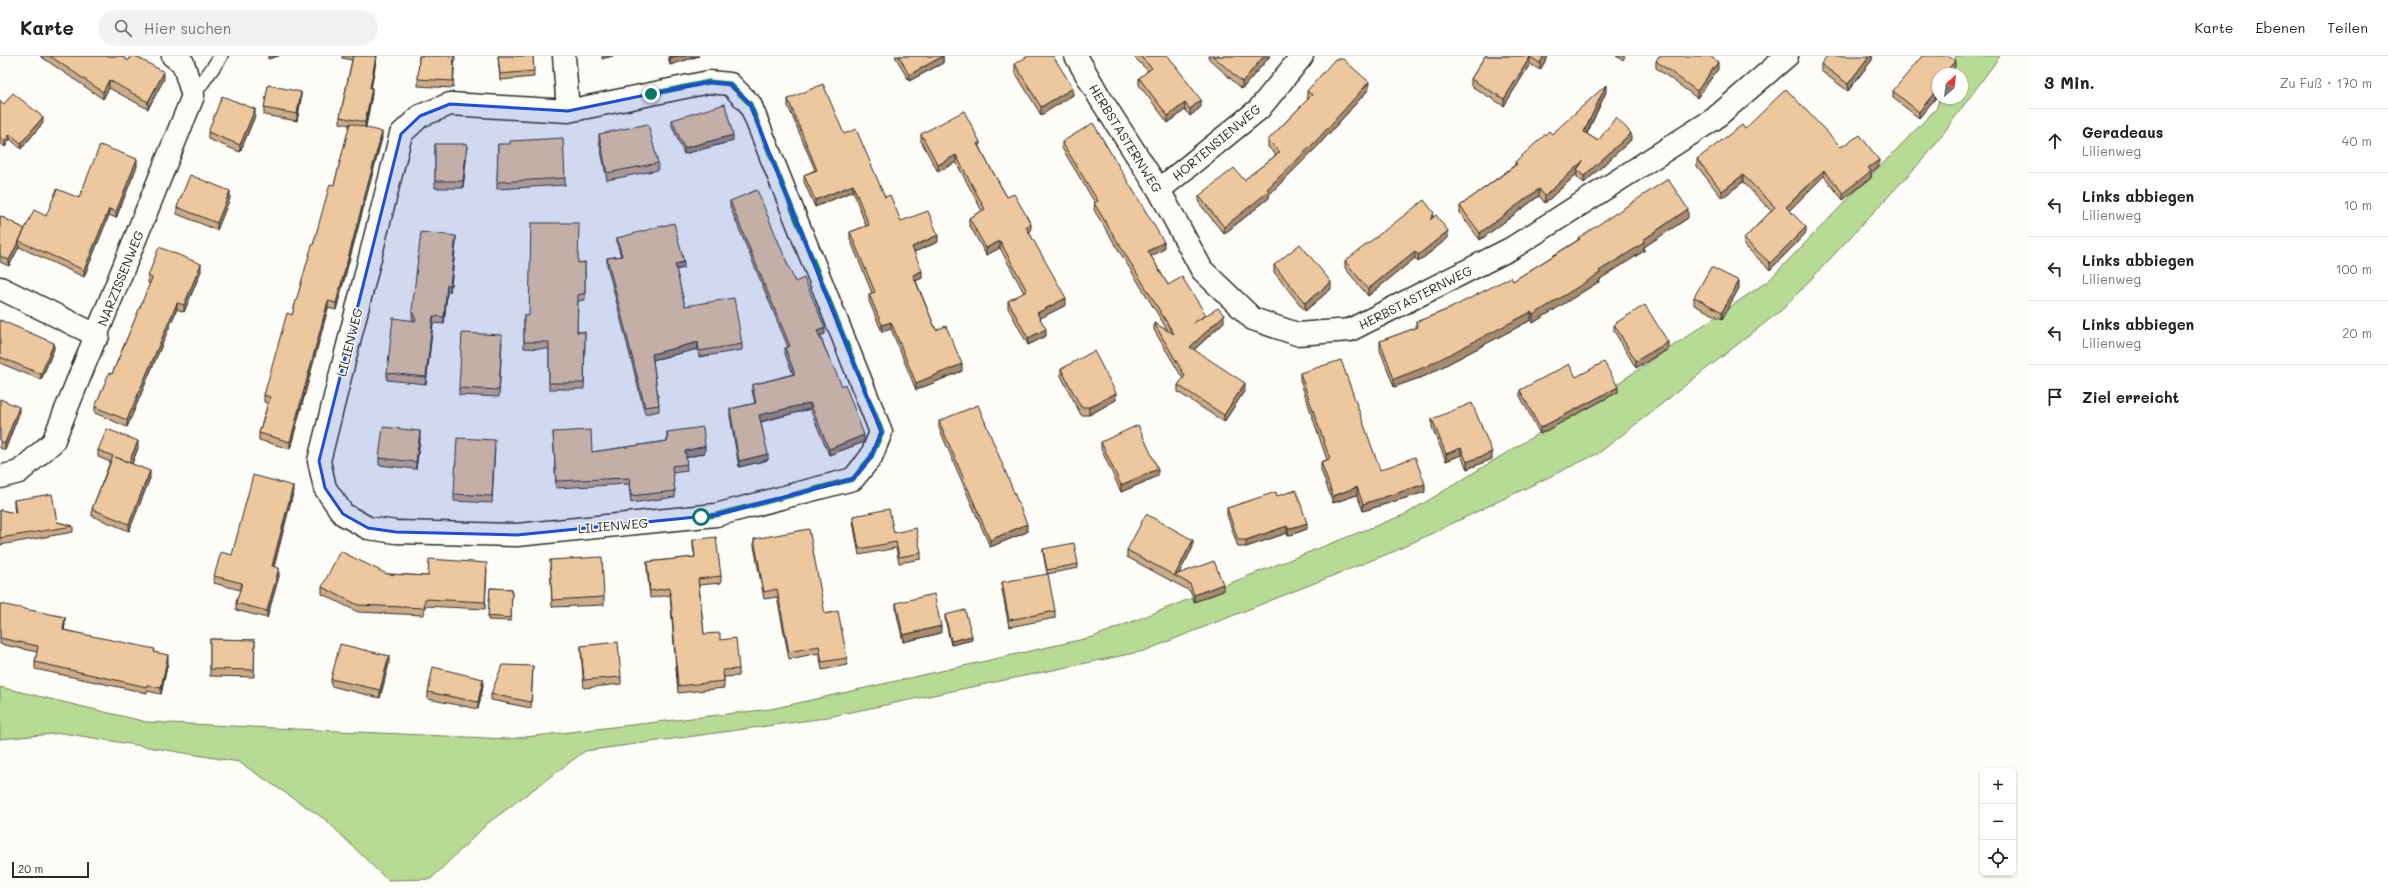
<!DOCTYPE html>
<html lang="de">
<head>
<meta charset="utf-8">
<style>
	body { margin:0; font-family:Mali,sans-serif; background:#f2f2f2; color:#202124 }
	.controls { position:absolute; right:12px; bottom:12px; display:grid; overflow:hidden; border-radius:6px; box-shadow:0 1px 3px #0004 }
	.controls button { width:36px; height:36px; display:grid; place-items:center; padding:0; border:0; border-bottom:1px solid #e0e0e0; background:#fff; color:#202124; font:20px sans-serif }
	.compass { position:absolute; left:1932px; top:12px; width:36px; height:36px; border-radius:50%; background:#fff; box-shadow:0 1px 3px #0004; rotate:28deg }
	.scale { position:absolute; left:12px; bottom:10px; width:77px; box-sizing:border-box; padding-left:4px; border:2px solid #2b2b2b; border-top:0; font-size:11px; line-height:14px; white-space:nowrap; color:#2b2b2b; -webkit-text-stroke:3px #fdfcf7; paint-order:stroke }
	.stop { position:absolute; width:12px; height:12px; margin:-9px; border:3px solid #0f766e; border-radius:50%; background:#fff }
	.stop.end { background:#0f766e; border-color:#fff; box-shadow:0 1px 4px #0008 }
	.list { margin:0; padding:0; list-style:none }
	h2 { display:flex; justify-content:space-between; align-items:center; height:52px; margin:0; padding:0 16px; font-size:17px }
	h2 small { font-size:13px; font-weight:400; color:#757577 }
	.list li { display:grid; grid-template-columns:26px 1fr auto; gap:12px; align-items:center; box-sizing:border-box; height:64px; padding:0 16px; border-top:1px solid #e0e0e0 }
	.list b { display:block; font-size:15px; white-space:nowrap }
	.list p { margin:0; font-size:13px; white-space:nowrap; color:#757577 }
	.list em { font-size:13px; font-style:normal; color:#757577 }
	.icon { flex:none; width:22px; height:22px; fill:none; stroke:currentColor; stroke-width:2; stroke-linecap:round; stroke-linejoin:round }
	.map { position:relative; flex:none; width:2028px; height:832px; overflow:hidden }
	header { display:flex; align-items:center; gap:24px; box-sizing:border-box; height:56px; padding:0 20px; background:#fff; border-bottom:1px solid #e0e0e0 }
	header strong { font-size:19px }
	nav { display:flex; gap:22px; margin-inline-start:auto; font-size:14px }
	.search { width:280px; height:36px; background:#f2f2f2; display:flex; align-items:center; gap:10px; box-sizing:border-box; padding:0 14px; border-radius:22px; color:#757577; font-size:15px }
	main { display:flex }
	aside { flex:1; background:#fff }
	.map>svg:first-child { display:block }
</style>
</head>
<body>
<header>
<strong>Karte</strong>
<div class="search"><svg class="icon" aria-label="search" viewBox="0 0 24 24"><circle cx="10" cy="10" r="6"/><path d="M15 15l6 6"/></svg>Hier suchen</div>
<nav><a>Karte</a><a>Ebenen</a><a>Teilen</a></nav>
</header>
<main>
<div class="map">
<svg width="2028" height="832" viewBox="0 0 2028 832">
	<rect width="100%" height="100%" fill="#fdfcf7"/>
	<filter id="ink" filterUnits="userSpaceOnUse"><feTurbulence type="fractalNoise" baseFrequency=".025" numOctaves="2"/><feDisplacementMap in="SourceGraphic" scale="8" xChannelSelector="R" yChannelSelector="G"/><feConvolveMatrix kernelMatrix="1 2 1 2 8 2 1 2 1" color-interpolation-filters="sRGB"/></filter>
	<g filter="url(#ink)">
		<path fill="#b7da94" stroke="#718260" d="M1956,0H2000L1928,98L1784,252L1599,397L1395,495L1144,595L818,663L585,695L488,767L431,823L387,824L326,764L239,706L63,677L0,683V631L147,666L508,683L771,653L1093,581L1406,458L1598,341L1768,225L1936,53L1940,42H1962V18H1949Z"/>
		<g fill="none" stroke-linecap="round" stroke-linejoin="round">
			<defs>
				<path id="lane" d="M193,40L221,0"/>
				<path id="street" d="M564,0L568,55
					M1076,0L1100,42L1159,134L1202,214L1253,263L1297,278L1350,274L1512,192L1714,63L1787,0
					M709,26L730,28L750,48L881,376L871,401L853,423L716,459L517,479L396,476L368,472L343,458L325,432L319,405L401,78L420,60L450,48L568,55Z
					M1159,134L1259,53L1302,0
					M0,232L98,280
					M0,421L19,416L53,386L193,40L183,7L173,0"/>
			</defs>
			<use href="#lane" stroke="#2b2b2b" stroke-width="16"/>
			<use href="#street" stroke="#2b2b2b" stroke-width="25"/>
			<use href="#lane" stroke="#fdfcf7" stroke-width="13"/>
			<use href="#street" stroke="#fdfcf7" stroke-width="22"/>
		</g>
		<path fill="#ccab87" stroke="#2b2b2b" d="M40,0H122L128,5L164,23L148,53L109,32L103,43Z
			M342,0H377L371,32L372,38L366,71L382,82L336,254L328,252L290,393L259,384V377L268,347L264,346V339L292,259L313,189L334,129L350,69L340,67V61L352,4L342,2Z
			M419,0H455L453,32L418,30Z
			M498,0H533L534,21L500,24Z
			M668,0H699L670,9Z
			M895,0H943V7L909,25Z
			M1133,0H1168L1201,51L1190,60L1185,54L1168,67L1139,29V22L1148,15Z
			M1208,0H1270L1242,33L1208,2Z
			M1485,0H1548L1540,14L1530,8L1504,50L1471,30V23Z
			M1616,0H1625L1623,4Z
			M1872,0V4L1848,35L1821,15V8Z
			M1656,5L1718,13L1697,42L1656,12Z
			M1015,8L1073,39L1041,59L1015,16Z
			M1955,11L1938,18V39L1919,62L1893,42V35Z
			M1369,33L1316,92L1269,139V142L1224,178L1199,147V140L1244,124L1276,99L1268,91V84L1308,43L1307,42V35Z
			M1606,36L1587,78L1598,85L1631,84L1584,127L1577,121V118L1545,147L1539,140L1480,184L1460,157V150L1515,109V106L1552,78Z
			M301,43L297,65L264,59V52Z
			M788,43L844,78L885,141L901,165L938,186L914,196L922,222L916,225L936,274L962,315L916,334L891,273L882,276L869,245V238L872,237L850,183V176L866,170L853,135L815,151L804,126V119L815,114L788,50Z
			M0,45L4,48L43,67L21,93L10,83L5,91L0,87Z
			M255,60L240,96L208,83V76Z
			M672,64L733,85L684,98L672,70Z
			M1745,73L1841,91L1879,110L1871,117V122L1843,144L1824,120L1789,155L1806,177L1770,214L1744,189V183L1771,155L1743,126L1722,142L1697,110V103Z
			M599,78L658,107V114L607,124L599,85Z
			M921,78L980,92V93L1007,141L1031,175L1029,176L1066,249L1040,262L1046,280L1028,289L1008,252V245L1024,237L1000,192L986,199L969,168V162L982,155L956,106L938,116L921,85Z
			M1062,86L1164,193L1151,200L1168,229L1206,259L1224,266L1194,294L1245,334L1224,366L1178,336V329L1183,323L1154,274V267L1168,275L1094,154L1095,147L1062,92Z
			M435,88L467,95L463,132H435Z
			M498,88L565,122V129L497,133Z
			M137,110L116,162L109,159L84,221L19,191L9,210L0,206V160L25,173L46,160Z
			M230,142L217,174L177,158V151Z
			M730,145L795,226L825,278L820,280L864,386L829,399L810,353L761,366L768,404L739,411L730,360V353L755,347L752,335V329L793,318L785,298V292L788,291L730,151Z
			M1434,160L1448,182L1418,206L1415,202L1368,240L1345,212V205Z
			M1688,162L1644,191V195L1600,223V225L1533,267L1531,264L1425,320L1394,331L1380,294V285L1416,272V266L1449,253L1513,225L1578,184V182Z
			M617,182L684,212L676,214L685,250L742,288V294L699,301L698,293L653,304L659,349V355L645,358L607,209V202L621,200L617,188Z
			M456,187L450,236H447L444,268L433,267L426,328L387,324V317L413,264L412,261V254Z
			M585,206V244L578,245L577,276H585L584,333H549V293L524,292V259L529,260L578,207Z
			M1274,209L1331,233L1305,255L1274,216Z
			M201,215L184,256L177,253L127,371L95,357V351L112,318L150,228L148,227V220Z
			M1739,232L1722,263L1694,249V241Z
			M0,264L54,293L41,324L0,307Z
			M1614,268L1668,293L1636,312L1614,275Z
			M502,286L499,341L459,339V332Z
			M1061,313L1116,344L1089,359H1081L1061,320Z
			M1300,317L1380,414L1425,436L1363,455L1357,439L1333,447L1321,414V406L1327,404L1300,324Z
			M1576,321L1618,336L1540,378L1520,340V334Z
			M0,343L19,358L5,394L0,392Z
			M1432,363L1492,403L1467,413L1461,399L1446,405L1432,371Z
			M939,365L1027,476L990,491L939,372Z
			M553,376L592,396L667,385V376L705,397L686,402L687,415L672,417L675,435V441L631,447L629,428L556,432Z
			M420,383L416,413L379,409V402Z
			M1101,386L1158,420L1121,436L1101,393Z
			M495,391L492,447L454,445V438Z
			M138,392L132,408L150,422L129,475L92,460V453L110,406L98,401V394Z
			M293,437L274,511L279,520L267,562L236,554V547L240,534L214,527V520L232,499Z
			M1277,440L1307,473L1288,480L1287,477L1246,491H1238L1227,459V452Z
			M14,444L57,466L73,470V476L0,489V454L15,457L14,451Z
			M853,460L894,477L921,497V503L899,507L896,492L859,499L853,466Z
			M754,483L825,558L847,602V609L822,614L819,597L789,603L777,541L764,543L754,490Z
			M693,484L721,520V527L699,529L704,578L720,584L739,613V620L724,621V632L678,637L670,539L650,542L647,513V506L695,501L693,491Z
			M1193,491L1179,517L1223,535L1194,546L1190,535L1127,501V494Z
			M1043,493L1078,508V512L1047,518L1043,496Z
			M550,504L604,541V549L552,551Z
			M487,513L485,553L425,550L424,559L358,556L322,538V531L387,518L428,520Z
			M1002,526L1055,555V562L1009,571L1002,534Z
			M490,532L512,533L511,565L488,564Z
			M896,547L941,577L903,586L896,554Z
			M0,548L65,568L64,574L155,596L168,606L161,638L147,635V637L35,613V606L37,596L0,588Z
			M945,559L972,584L951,589L945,563Z
			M210,583L255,584L254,621L210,620Z
			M581,590L621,621V628L584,632L581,597Z
			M389,607L380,642L331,630V623Z
			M533,610L531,652L491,644V638Z
			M483,630L478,653L428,643V636Z"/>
		<path fill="#a68b6e" stroke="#2b2b2b" d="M268,0H279L268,3Z
			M376,0H377L370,38V32Z
			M602,0H613L602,3Z
			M677,0H699L670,9V2Z
			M943,0V7L909,25V19Z
			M1264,0H1270L1242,33V26Z
			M1544,0H1548L1540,14V7Z
			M1869,0H1872V4L1848,35V28Z
			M1530,1V8L1504,50V43Z
			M1955,5V11L1949,18H1944Z
			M1718,6V13L1697,42V35Z
			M164,16V23L148,53V46Z
			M109,24V32L103,43V36Z
			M1369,26V33L1316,92L1269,139V142L1224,178V171L1267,133Z
			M1606,29V36L1584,83V76Z
			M372,32V38L365,72V66Z
			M1073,32V39L1041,59V51Z
			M1938,32V39L1919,62V56Z
			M301,36V43L297,65V58Z
			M1201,44V51L1190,60V53Z
			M1185,47V54L1168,67V60Z
			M255,53V60L240,96V89Z
			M43,61V67L21,93V87Z
			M382,76V82L336,254V247Z
			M1631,77V84L1584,127V120Z
			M10,78V83L5,91V85Z
			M733,79V85L684,98V92Z
			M980,86V92L977,94V88Z
			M467,88V95L463,132V125Z
			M956,99V106L938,116V109Z
			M137,103V110L116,162V156Z
			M1879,104V110L1871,117V122L1843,144V137L1868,112Z
			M1583,105L1577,114V118L1545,147V140Z
			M1824,114V120L1786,158V151Z
			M1743,119V126L1722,142V135Z
			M853,129V135L815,151V144Z
			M1539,133V140L1480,184V177Z
			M230,135V142L217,174V167Z
			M109,153V159L84,221V214Z
			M1688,153V162L1644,191V195L1600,223V225L1533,267V259L1599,215L1643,184Z
			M1031,168V175L1026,177V171Z
			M1806,171V177L1770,214V207Z
			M25,173L19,185V191L9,210V204Z
			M1448,175V182L1418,206V199Z
			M938,179V186L912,197V191Z
			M456,180V187L450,236V229Z
			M1000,185V192L986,199V192Z
			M1164,186V193L1148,202V195Z
			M1415,195V202L1368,240V233Z
			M684,206V212L675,214V208Z
			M201,208V215L184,256V249Z
			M922,215V222L913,226V219Z
			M1739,225V232L1722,263V256Z
			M1331,226V233L1305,255V247Z
			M447,229V236L444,268V261Z
			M1066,242V249L1037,264V257Z
			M328,245V252L290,393V386Z
			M177,247V253L127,371V364Z
			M1531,256V264L1425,320L1394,331V323Z
			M1224,259V266L1190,297V291Z
			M433,260V267L426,328V321Z
			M891,266V273L882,276V269Z
			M825,272V278L817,281V275Z
			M1046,273V280L1028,289V282Z
			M698,286V293L652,304V298Z
			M1668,286V293L1636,312V305Z
			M54,287V293L41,324V318Z
			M962,308V315L916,334V327Z
			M1245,327V334L1224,366V359Z
			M1618,331V336L1540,378V372Z
			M1116,337V344L1089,359V351Z
			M810,347V353L759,366V359Z
			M19,351V358L5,394V387Z
			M420,375V383L416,413V406Z
			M864,379V386L829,399V393Z
			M138,385V392L129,414V406Z
			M705,390V397L685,402V395Z
			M1461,392V399L1446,405V398Z
			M1492,396V403L1467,413V406Z
			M768,398V404L739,411V405Z
			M1158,413V420L1121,436V429Z
			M150,415V422L129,475V468Z
			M1425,428V436L1363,455V448Z
			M293,430V437L272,518V510Z
			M1357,431V439L1333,447V440Z
			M1307,467V473L1288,480V473Z
			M1027,468V476L990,491V484Z
			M1287,470V477L1246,491V484Z
			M1193,484V491L1177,521L1175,519Z
			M279,512V520L267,562V555Z
			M1223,528V535L1194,546V539Z
			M65,561V568L63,580V574Z
			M941,570V577L903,586V579Z
			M972,580V584L951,589V585Z
			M168,599V606L161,638V632Z
			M389,600V607L380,642V634Z
			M483,623V630L478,653V646Z"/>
		<path fill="#edc79d" stroke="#2b2b2b" d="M50,0H122L128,5L131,0H135L164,16L148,46L109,24L103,36Z
			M353,0H376L370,32H372L365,66L340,61Z
			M419,0H454L453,25L418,23Z
			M498,0H533L534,15L500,18Z
			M670,0H677L670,2Z
			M899,0H943L909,19Z
			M1028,0H1053L1073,32L1041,51L1015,8Z
			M1140,0H1168L1201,44L1190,53L1185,47L1168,60L1139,22L1152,12Z
			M1213,0H1264L1242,26Z
			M1485,0H1544L1540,7L1530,1L1504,43L1471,23Z
			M1659,0H1710L1718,6L1697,35L1656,5Z
			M1827,0H1869L1848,28L1821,8Z
			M1922,0H1949L1955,5L1944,18H1938V32L1919,56L1893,35Z
			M1335,3H1343L1369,26L1316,85L1267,133L1269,135L1224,171L1199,140L1234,112L1244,124L1280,96L1268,84L1312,39L1307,35Z
			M823,28L844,78L856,73L885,141L890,139L901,165L928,155L938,179L912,191L922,215L913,219L936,274L946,270L962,308L916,327L891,266L882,269L869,238L875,236L850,176L869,169L853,129L815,144L804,119L817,114L788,43Z
			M268,29L301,36L297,58L264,52Z
			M1606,29L1584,76L1598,85L1616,61L1631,77L1584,120L1577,114L1583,105L1545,140L1539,133L1480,177L1460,150L1517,108L1515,106L1549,75L1552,78Z
			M1786,33L1841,91L1860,79L1879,104L1868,112L1871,115L1843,137L1824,114L1786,151L1806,171L1770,207L1744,183L1775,151L1743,119L1722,135L1697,103L1742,69L1745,73Z
			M13,37L43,61L21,87L10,78L5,85L0,81V45L4,48Z
			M222,40L255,53L240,89L208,76Z
			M725,48L733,79L684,92L672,64Z
			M964,55L980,86L977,88L1007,141L1014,138L1031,168L1026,171L1066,242L1037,257L1046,273L1028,282L1008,245L1027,235L1000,185L986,192L969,162L985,153L956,99L938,109L921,78Z
			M350,67L382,76L336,247L328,245L290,386L259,377L270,341L264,339L287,257L292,259L312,189H313L330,128L334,129Z
			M1093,67L1164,186L1148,195L1168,229L1182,221L1206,259L1193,267L1218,252L1224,259L1190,291L1245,327L1224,359L1178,329L1185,320L1154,267L1174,278L1094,147L1098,145L1062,86Z
			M648,68L658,107L607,117L599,78Z
			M563,82L565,122L497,126L498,88H510V85Z
			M435,88H467L463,125H435Z
			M100,89L137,103L116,156L109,153L84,214L19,185L34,154L46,160L57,133L79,142Z
			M190,119L230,135L217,167L177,151Z
			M1668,123L1688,153L1643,184L1644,187L1599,215L1600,217L1533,259L1531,256L1425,311L1394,323L1380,285L1418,271L1416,266L1449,253L1511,221L1513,225L1580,183L1578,182Z
			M757,134L795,226L804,222L825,272L817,275L842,330L845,328L864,379L829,393L810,347L759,359L768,398L739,405L730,353L756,347L752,329L795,318L785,292L790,290L730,145Z
			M1424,144L1434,157L1430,164L1436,159L1448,175L1418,199L1415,195L1368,233L1345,205Z
			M0,160L25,173L9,204L0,200Z
			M531,167H579L578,207L585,206V237L578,239L577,276H585L584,327H549V286H524V259L529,260Z
			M674,167L684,206L675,208L685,250L734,242L742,288L699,295L698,286L652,298L659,349L645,351L607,202L622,200L617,182Z
			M421,176L456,180L450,229H447L444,261L433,260L426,321L387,317L393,262L416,265L412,254Z
			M1300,188L1331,226L1305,247L1274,209Z
			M159,191L201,208L184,249L177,247L127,364L95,351L109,317L112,318L152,222L148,220Z
			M1711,211L1739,225L1722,256L1694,241Z
			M1645,249L1668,286L1636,305L1614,268Z
			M0,264L54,287L41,318L0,301Z
			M462,277L502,279L499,334L459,332Z
			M1094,295L1116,337L1089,351H1081L1061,313Z
			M1341,304L1380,414L1415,401L1425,428L1363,448L1357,431L1333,440L1321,406L1330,403L1300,317Z
			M1604,306L1618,331L1540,372L1520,334L1569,308L1576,321Z
			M0,343L19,351L5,387L0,385Z
			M1472,347L1492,396L1467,406L1461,392L1446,398L1432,363Z
			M978,349L1027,468L990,484L939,365Z
			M1138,369L1158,413L1121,429L1101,386Z
			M383,371L420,375L416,406L379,402Z
			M703,371L705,390L685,395L687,408L672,410L675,435L631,440L629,422L556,425L553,376L591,374L592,396L668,385L667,376Z
			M107,373L138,385L129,406L115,401L150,415L129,468L92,453L113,400L98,394Z
			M457,382L495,384L492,440L454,438Z
			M253,419L293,430L272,510L279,512L267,555L236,547L242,527L214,520L221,496L232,499Z
			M1296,434L1307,467L1288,473L1287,470L1246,484H1238L1227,452L1276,436L1277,440Z
			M52,438L57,466L73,470L0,482V454L16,457L14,444Z
			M889,453L894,477L916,472L921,497L899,501L896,486L859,493L853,460Z
			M1146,458L1193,484L1175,519L1214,505L1223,528L1194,539L1190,528L1127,494Z
			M809,473L825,558L838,555L847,602L822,606L819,590L789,596L777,533L764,536L754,483Z
			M716,481L721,520L698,523L704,578L720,577V584L736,582L739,613L723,614L724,625L678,630L670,532L650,535L647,506L695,501L693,484Z
			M1074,487L1078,508L1047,514L1043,493Z
			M340,495L387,518L428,520L429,503L487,507L485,546L425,543L424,552L358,549L322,531Z
			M602,501L604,541L552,544L550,504Z
			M1048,518L1055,555L1009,564L1002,526Z
			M490,532L512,533L511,562L488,560Z
			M934,538L941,570L903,579L896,547Z
			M0,548L65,561L63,574L155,593L154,596L168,599L161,632L147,629V631L35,606L38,590L0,582Z
			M965,554L972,580L951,585L945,559Z
			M210,583L255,584L254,614L210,613Z
			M618,586L621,621L584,624L581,590Z
			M340,588L389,600L380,634L331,623Z
			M502,609L533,610L531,646L491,638Z
			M433,611L483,623L478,646L428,636Z"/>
	</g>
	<g fill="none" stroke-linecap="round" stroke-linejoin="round" filter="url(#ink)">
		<path stroke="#0f766e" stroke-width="5" d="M651,38L709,26L730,28L750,48L882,376L871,401L853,423L716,459L701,461"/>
	</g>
	<path fill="#1d4ed8" fill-opacity="0.2" stroke="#1d4ed8" stroke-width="3" stroke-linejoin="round" d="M709,26L730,28L750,48L881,376L871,401L853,423L716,459L517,479L396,476L368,472L343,458L325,432L319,405L401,78L420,60L450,48L568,55Z"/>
	<g text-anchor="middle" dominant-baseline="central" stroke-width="3" stroke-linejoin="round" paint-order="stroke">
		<g font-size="13" fill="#2b2b2b" stroke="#fdfcf7">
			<text transform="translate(1126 82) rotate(58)">HERBSTASTERNWEG</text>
			<text transform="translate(1216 86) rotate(-40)">HORTENSIENWEG</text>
			<text transform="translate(120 222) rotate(-68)">NARZISSENWEG</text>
			<text transform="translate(1415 241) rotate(-27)">HERBSTASTERNWEG</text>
			<text transform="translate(349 286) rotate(-76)">LILIENWEG</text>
			<text transform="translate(613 469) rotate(-5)">LILIENWEG</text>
		</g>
	</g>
</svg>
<div class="controls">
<button>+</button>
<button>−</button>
<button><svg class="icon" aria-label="locate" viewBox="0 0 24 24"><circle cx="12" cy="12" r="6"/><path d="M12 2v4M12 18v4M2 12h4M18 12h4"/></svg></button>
</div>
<svg class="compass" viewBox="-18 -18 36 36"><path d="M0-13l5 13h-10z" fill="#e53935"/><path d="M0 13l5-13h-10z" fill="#757577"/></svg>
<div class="scale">20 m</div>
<div class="stop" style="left:701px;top:461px"></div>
<div class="stop end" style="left:651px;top:38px"></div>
</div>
<aside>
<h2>3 Min.<small>Zu Fuß · 170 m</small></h2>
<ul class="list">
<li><svg class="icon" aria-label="ahead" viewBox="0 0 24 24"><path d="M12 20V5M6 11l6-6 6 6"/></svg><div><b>Geradeaus</b><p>Lilienweg</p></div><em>40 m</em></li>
<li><svg class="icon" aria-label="left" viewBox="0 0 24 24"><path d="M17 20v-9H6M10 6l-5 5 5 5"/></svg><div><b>Links abbiegen</b><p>Lilienweg</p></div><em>10 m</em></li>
<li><svg class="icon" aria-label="left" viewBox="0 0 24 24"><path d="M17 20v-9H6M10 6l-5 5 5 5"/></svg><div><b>Links abbiegen</b><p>Lilienweg</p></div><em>100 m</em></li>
<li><svg class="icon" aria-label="left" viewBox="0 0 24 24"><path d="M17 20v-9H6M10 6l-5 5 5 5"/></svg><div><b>Links abbiegen</b><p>Lilienweg</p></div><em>20 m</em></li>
<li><svg class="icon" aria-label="arrive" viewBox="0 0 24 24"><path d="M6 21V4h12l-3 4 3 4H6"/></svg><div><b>Ziel erreicht</b></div></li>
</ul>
</aside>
</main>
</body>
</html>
